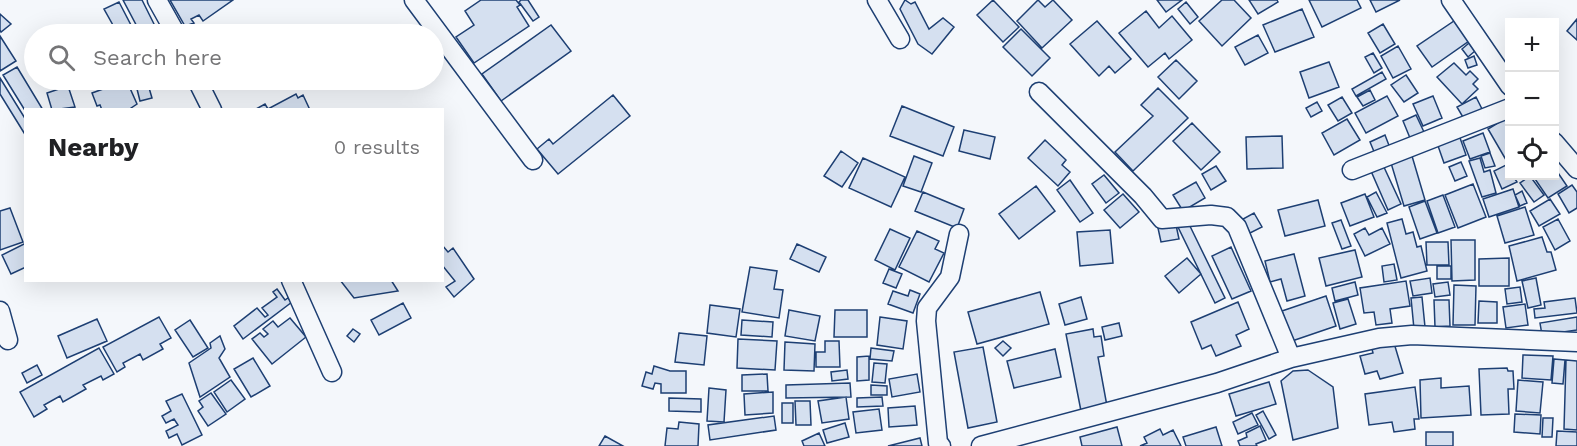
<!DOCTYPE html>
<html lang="en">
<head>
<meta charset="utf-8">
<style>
	body { margin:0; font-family:"Work Sans",sans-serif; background:#f6f6f6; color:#202124 }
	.controls { position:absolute; right:18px; top:18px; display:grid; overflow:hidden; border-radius:0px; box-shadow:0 6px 24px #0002 }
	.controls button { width:54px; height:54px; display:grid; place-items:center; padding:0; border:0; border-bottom:2px solid #e0e0e0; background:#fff; color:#202124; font:30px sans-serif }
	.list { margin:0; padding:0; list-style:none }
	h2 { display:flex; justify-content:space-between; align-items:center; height:78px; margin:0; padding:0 24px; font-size:26px }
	h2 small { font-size:20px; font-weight:400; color:#757577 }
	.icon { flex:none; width:33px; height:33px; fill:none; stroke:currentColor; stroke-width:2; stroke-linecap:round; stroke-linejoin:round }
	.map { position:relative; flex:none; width:1577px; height:446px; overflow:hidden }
	.search { position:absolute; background:#fff; box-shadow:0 6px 24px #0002; left:24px; top:24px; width:420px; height:66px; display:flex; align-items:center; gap:15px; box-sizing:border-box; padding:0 21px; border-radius:33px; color:#757577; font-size:22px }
	.panel { position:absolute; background:#fff; box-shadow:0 6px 24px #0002; left:24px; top:108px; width:420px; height:174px; border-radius:0px }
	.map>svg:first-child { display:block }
</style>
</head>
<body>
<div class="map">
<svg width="1577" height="446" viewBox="0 0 1577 446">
	<rect width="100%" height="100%" fill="#f4f7fb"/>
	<path fill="#d5e0f0" stroke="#1d3f73" stroke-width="1.5" d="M123,0H142L156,28L141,34Z
		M170,0H233L203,21L199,15L191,19L194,23L185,26Z
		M481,0H516L520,5L517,7L529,26L474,63L456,37L474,25L465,11Z
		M521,0H528L539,17L533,21L519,2Z
		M905,0L911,4L915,2L929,29L943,18L954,27L932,54L918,44L900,9Z
		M993,0L1019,27L1003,42L977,15Z
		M1038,0L1045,7L1053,0L1072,20L1042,48L1017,21Z
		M1157,0H1182L1166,12Z
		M1222,0H1234L1251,18L1222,46L1199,21Z
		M1249,0H1277L1278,2L1258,14Z
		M1309,0H1357L1361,8L1322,27Z
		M1370,0H1400L1376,12Z
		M119,2L133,29L124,34H118L104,9Z
		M1186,2L1198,17L1190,24L1178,9Z
		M1302,9L1314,37L1275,52L1263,25Z
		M1146,11L1159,28L1172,16L1192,40L1169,59L1165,53L1148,67L1119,33Z
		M0,14L11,24L1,32L0,30Z
		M1577,19V40L1567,31Z
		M1097,21L1131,59L1115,73L1109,66L1099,76L1070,44Z
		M1454,21L1469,41L1432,67L1417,46Z
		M1383,24L1395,44L1380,53L1368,33Z
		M551,25L571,51L501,101L482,74Z
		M1021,29L1050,58L1032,76L1003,47Z
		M1258,35L1268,53L1245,65L1235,47Z
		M0,36L16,61L0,71Z
		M1469,43L1475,51L1468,57L1462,49Z
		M1398,46L1411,69L1393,78L1381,56Z
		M1373,53L1382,68L1374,73L1365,57Z
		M1474,56L1477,65L1468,68L1465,60Z
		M1176,60L1197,81L1179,99L1158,77Z
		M1329,62L1339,87L1309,98L1300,72Z
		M1454,63L1466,75L1470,71L1478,79L1473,84L1478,89L1462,104L1437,77Z
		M17,67L43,110H26V112L3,75Z
		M1382,72L1386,79L1356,96L1352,89Z
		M1406,75L1418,93L1404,102L1391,85Z
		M0,78L26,120V136L0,94Z
		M147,81L152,98L140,101L136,85Z
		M117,84L119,89L129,86L137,104L128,110H102L100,105L97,106L92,93Z
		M68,86L75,107L52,110L47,93Z
		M1158,88L1188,118L1133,171L1115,152L1153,116L1141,105Z
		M1370,90L1375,100L1363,106L1357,97Z
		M296,94L298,98L303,95L310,110L256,109L265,104L268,109Z
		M613,95L630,116L558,174L537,149L549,139L553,144Z
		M1387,96L1398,116L1366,133L1355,113Z
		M1433,96L1442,118L1423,126L1413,104Z
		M1342,97L1352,113L1338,121L1328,105Z
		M1476,97L1482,109L1464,119L1457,107Z
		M1317,102L1322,111L1311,117L1306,108Z
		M902,106L954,127L943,156L890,136Z
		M1416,115L1424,132L1410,138L1403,121Z
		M1506,118L1510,124L1509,165L1488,129Z
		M1347,119L1360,140L1334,155L1322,133Z
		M1192,123L1220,152L1201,170L1173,141Z
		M964,130L995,137L990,159L959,151Z
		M1483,133L1490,152L1470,159L1463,141Z
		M1385,135L1390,148L1375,154L1370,142Z
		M1459,135L1466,155L1444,163L1437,143Z
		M1282,136L1283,168L1247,169L1246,137Z
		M1045,140L1066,160L1062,165L1070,172L1058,186L1028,158Z
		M841,151L858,163L842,187L824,176Z
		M1490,153L1495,166L1485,168L1481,156Z
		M914,156L932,163L921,192L903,186Z
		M1412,156L1425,200L1404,206L1391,163Z
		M863,158L905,177L891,207L849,188Z
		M1480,158L1484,172L1490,170L1496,193L1482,197L1469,161Z
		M1461,162L1467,176L1455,181L1449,167Z
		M1508,164L1510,176H1513L1517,182L1502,189L1494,171Z
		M1383,165L1401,204L1388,210L1371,171Z
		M1216,166L1226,181L1211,190L1202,174Z
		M1554,167L1567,186L1548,198L1533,176H1554Z
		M1104,175L1119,193L1106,203L1092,184Z
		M1530,176L1544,195L1534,202L1520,183Z
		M1070,180L1093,213L1080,222L1057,190Z
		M1196,182L1205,198L1183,211L1173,195Z
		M1473,184L1486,217L1458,228L1445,195Z
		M1572,185L1577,192V208L1569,213L1558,194Z
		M1036,186L1055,211L1019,239L999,214Z
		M1513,189L1519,207L1489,217L1483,199Z
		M1522,191L1527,203L1520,206L1515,195Z
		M923,192L964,209L957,228L915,211Z
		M1376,192L1387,213L1377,217L1367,197Z
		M1123,194L1139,212L1120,228L1104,210Z
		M1365,194L1374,217L1350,226L1341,203Z
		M1443,195L1455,227L1438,233L1427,201Z
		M1550,199L1560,214L1539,226L1530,211Z
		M1318,200L1325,226L1285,236L1278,210Z
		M1425,201L1437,233L1420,239L1409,207Z
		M1525,207L1534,235L1505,243L1497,216Z
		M10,208L23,242L0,250V211Z
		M1254,213L1262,227L1250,233L1243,219Z
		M1402,219L1406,234L1413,232L1417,247L1421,246L1427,271L1401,278L1387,223Z
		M1558,219L1570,241L1555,250L1543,227Z
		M1187,220L1225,298L1215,303L1177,225Z
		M1341,220L1351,246L1342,249L1332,223Z
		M1176,225L1179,239L1161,242L1158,228Z
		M1365,228L1369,235L1382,228L1390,244L1365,256L1354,234Z
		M890,229L910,238L895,270L875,260Z
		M1110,230L1113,263L1080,266L1077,232Z
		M917,231L939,241L935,249L944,253L929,282L899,267Z
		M1542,237L1547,252H1551L1556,270L1517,281L1509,246Z
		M1451,240H1475V280L1452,281Z
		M1426,242H1448L1449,265H1427Z
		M26,243V267L11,274L2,255Z
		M797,244L826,257L819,272L790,259Z
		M442,245L448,252L453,248L474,279L454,297L446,287L455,281L442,265Z
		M1231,247L1251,291L1232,299L1212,256Z
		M1355,250L1362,277L1326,286L1319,258Z
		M1294,254L1305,296L1287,301L1281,279L1270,282L1265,261Z
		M1187,258L1201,274L1179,293L1165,276Z
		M1509,258V286H1479V259Z
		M1394,264L1397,280L1384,282L1382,266Z
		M1437,266H1451V279H1437Z
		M750,267L777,271L774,289L783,290L779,318L742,312Z
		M889,269L902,274L896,288L883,283Z
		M1430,278L1432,293L1413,296L1410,281Z
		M1536,278L1541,305L1528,308L1522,281Z
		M340,280H391L398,291L354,298Z
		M1406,281L1410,306L1390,309L1392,323L1376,325L1374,312L1364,313L1360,288Z
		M1355,282L1358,295L1335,301L1332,288Z
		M1448,282L1450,295L1435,297L1433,284Z
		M1454,285L1476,286L1475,325H1453Z
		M1520,287L1522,302L1507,304L1505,289Z
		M277,289L285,300L288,298L292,302L243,339L234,326L257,308L265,317L268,315L262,308L277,297L273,292Z
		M910,290L920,294L913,313L888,304L893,291L908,296Z
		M1040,292L1049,324L977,344L968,312Z
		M1326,296L1336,326L1292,341L1282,311Z
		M1081,297L1087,319L1065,325L1059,304Z
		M1422,297L1425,327L1414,329L1411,298Z
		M1575,298L1577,313L1535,318L1534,309L1545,308L1544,302Z
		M1348,299L1356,324L1340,329L1333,303Z
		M1434,300H1449L1450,326L1435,327Z
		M1479,301L1497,302V323H1478Z
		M1238,302L1249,329L1236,335L1241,346L1216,356L1211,345L1202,349L1191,322Z
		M403,303L411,318L379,335L371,320Z
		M1525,304L1528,325L1506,328L1503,307Z
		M710,305L740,309L736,337L707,333Z
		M789,310L820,316L815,341L785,336Z
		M835,310H867V337H834Z
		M159,317L171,338L160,344L163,349L143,360L140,354L123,363L125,367L117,372L103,347Z
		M880,317L907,321L903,349L877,345Z
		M1577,317V330L1542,335L1540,323Z
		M290,318L306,337L272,364L252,339L260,333L264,337L268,334L263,329L273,321L278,327Z
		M97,319L107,341L67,358L58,336Z
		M190,320L208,348L193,357L175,330Z
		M742,320L773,322L772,337L741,335Z
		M1119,323L1122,336L1105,340L1102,327Z
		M353,329L360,334L354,342L347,336Z
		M1093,329L1094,337L1101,336L1104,356L1098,357L1107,406L1081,411L1066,334Z
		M679,333L707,336L704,365L675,362Z
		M220,336L225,349L219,358L230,377L200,397L189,363L211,348L210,343Z
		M738,339L777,341L775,370L737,368Z
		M825,341H839L840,367H816V352H825Z
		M1003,341L1011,348L1003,356L995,348Z
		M785,342L815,344L814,371L784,370Z
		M1394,343L1403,373L1380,379L1377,371L1365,374L1360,356L1373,353L1372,349Z
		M983,347L997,422L968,428L954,352Z
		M99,348L114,374L103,380L101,376L83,385L86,389L63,402L60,396L44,405L47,409L34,417L20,392Z
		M871,348L894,351L892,361L870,359Z
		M1055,349L1061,377L1014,388L1007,361Z
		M1523,355L1553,356L1551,380L1522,378Z
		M869,356V380L857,381V357Z
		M253,358L270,386L251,397L234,369Z
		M1554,359L1565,360L1563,384L1552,383Z
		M1566,360L1577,361V430L1564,429Z
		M874,363L887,364L885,383L872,382Z
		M37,365L42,375L27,383L22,373Z
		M654,366L670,371H686V393H661V384L655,383L653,389L642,386L646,372L652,374Z
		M1507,368L1508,371H1513L1514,389H1508L1509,414L1481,415L1479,369Z
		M847,370L848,379L832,381L831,372Z
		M1308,370L1333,387L1338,428L1293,440L1281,381L1293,371Z
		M767,374L768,391H742V375Z
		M917,374L920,392L892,397L889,379Z
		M1441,378V388L1469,386L1471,415L1421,418L1420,380Z
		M231,380L245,399L227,412L214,392Z
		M1518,380L1543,382L1540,413L1516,411Z
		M1269,382L1276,404L1236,416L1229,394Z
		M850,383L851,397L786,398V385Z
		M871,385L887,386V395H871Z
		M1415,387L1419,419H1414L1415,429L1394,432L1392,422L1369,425L1365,394Z
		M709,388L726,390L724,422L707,421Z
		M773,392V413L745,415L744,394Z
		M211,393L226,414L208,426L198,411L203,407L199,401Z
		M182,394L202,435L182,445L177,434L169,438L166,431L178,425L174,419L166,423L162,416L171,411L166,401Z
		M846,397L849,419L822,423L818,401Z
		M882,397L883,406L857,407V398Z
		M669,398L701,399V412L669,411Z
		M795,401H810L811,425H796Z
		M782,403H793V423H782Z
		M915,406L917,425L889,427L888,408Z
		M879,409L882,430L856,433L853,412Z
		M1263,411L1276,435L1269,439L1256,415Z
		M1252,413L1258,425L1238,434L1233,422Z
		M1515,414L1541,415L1540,434L1514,432Z
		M774,416L776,430L710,440L708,425Z
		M1543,418H1553L1552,437H1542Z
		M679,422L699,424L698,446H665L667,428L678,429Z
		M845,423L849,437L827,443L823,430Z
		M1260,426L1266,440L1256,444L1257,446H1240L1238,441L1247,437L1246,433Z
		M1117,427L1122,446H1082L1080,437Z
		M1216,427L1222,446H1186L1183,437Z
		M1160,429L1163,435L1173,430L1181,446H1140L1147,443L1144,437Z
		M1557,431L1577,432V446H1556Z
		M1426,432H1453V446H1426Z
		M819,433L825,446H804L802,441Z
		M605,436L623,446H599Z
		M920,438L922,446H888Z"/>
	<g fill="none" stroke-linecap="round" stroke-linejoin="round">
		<defs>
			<path id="minor" d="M157,0L176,34
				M414,0L533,160
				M877,0L900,39
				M1451,0L1510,86
				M197,80L212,110
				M1039,92L1143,196L1162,219L1211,215L1227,217L1237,227L1291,358
				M1554,142L1577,169
				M1352,170L1510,108
				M291,280L332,372
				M0,311L8,340
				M941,446L938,443L926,321L927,308L950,277L959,234
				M981,446L1217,383L1291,358L1379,338L1412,335L1577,342"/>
		</defs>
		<use href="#minor" stroke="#1d3f73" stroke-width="21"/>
		<use href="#minor" stroke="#f4f7fb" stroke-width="18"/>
	</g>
</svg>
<div class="controls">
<button>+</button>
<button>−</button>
<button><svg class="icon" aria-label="locate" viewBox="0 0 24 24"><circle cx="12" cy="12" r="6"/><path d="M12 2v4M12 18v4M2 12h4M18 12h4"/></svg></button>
</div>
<div class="search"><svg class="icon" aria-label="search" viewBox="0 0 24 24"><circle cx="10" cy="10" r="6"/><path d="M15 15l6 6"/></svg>Search here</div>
<section class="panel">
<h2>Nearby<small>0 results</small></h2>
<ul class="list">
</ul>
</section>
</div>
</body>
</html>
